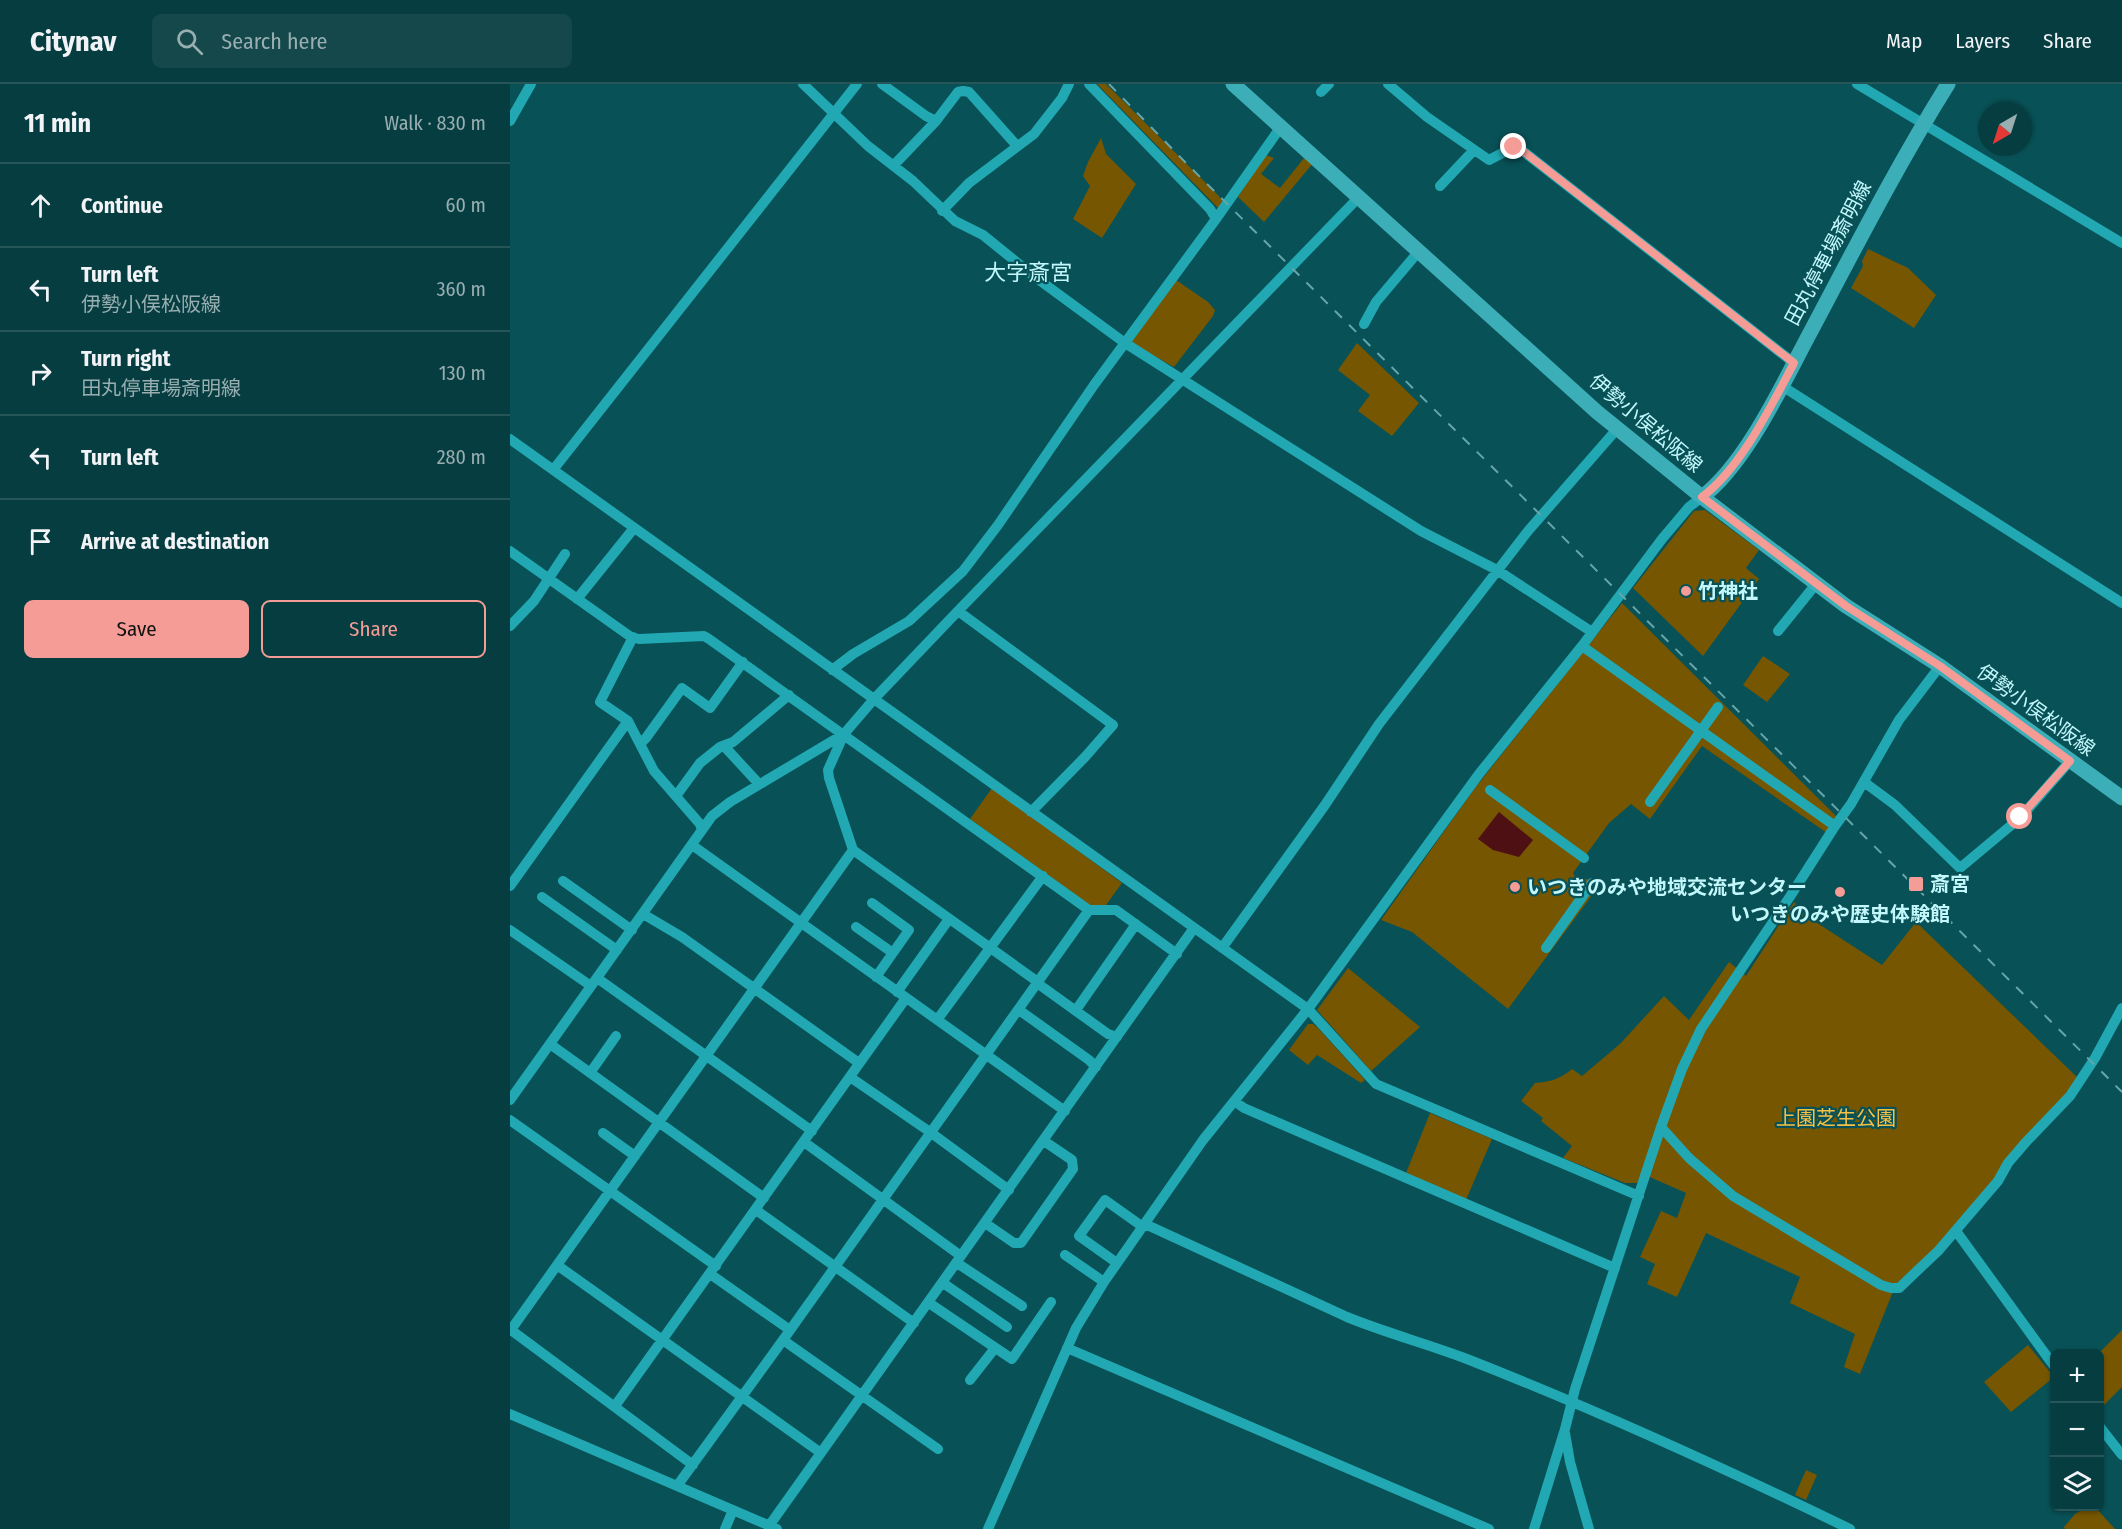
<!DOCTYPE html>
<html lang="en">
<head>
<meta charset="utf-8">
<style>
	body { margin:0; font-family:"Fira Sans Condensed","Noto Sans JP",sans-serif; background:#14484b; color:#f1f3f6 }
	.controls { position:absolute; right:18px; bottom:18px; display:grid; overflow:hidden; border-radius:9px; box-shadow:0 2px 4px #0004 }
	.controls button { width:54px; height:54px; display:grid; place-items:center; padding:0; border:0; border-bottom:2px solid #275659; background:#063d40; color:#f1f3f6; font:30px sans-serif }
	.compass { position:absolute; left:1468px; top:18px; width:54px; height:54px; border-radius:50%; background:#063d40; box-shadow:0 2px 4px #0004; rotate:219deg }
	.stop { position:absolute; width:18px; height:18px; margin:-14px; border:4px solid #f59c96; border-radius:50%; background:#fff }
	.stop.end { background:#f59c96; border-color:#fff; box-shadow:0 2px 6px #0008 }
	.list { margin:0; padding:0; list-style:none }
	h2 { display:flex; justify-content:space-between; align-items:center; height:78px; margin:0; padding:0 24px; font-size:26px }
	h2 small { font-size:20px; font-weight:400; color:#98aeb1 }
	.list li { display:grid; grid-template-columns:39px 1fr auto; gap:18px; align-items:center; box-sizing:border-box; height:84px; padding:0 24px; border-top:2px solid #275659 }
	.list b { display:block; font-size:22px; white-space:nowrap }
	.list p { margin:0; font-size:20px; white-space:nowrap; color:#98aeb1 }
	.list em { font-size:20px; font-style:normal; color:#98aeb1 }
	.actions { display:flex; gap:12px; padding:18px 24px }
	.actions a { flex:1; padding:14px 0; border:2px solid #f59c96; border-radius:9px; text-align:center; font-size:21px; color:#f59c96 }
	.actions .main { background:#f59c96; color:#111 }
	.icon { flex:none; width:33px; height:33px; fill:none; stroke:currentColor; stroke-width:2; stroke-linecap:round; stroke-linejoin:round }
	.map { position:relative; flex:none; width:1612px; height:1445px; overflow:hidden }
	header { display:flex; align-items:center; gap:36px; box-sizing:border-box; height:84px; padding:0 30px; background:#063d40; border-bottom:2px solid #275659 }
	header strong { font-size:28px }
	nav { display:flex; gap:33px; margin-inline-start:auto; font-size:21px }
	.search { width:420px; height:54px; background:#14484b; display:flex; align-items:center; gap:15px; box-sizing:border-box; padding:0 21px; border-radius:9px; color:#98aeb1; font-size:22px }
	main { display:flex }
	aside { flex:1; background:#063d40 }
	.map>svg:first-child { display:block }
</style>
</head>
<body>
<header>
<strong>Citynav</strong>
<div class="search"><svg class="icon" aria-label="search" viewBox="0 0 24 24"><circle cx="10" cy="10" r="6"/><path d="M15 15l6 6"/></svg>Search here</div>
<nav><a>Map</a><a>Layers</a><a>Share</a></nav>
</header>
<main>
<aside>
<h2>11 min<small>Walk · 830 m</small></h2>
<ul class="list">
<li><svg class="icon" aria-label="ahead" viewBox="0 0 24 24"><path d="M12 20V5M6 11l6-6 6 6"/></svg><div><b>Continue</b></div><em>60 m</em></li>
<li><svg class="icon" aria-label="left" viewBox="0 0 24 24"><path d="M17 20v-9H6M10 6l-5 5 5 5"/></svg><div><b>Turn left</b><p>伊勢小俣松阪線</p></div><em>360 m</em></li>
<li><svg class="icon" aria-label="right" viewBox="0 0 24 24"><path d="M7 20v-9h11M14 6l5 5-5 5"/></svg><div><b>Turn right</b><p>田丸停車場斎明線</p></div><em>130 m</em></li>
<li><svg class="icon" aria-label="left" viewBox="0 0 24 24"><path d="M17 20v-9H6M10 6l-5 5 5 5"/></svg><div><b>Turn left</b></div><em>280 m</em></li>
<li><svg class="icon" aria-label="arrive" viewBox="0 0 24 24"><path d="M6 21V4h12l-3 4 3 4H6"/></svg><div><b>Arrive at destination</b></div></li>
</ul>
<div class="actions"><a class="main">Save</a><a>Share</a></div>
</aside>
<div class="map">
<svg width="1612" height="1445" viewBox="0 0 1612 1445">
	<rect width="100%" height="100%" fill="#085156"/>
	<path fill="#765600" d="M587,0H596L707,110L713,117L709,125Z
		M591,54L596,70L626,100L592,154L563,135L580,102L573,92L578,78Z
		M755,71L764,74L751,90L770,104L794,74L804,78L754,138L728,113Z
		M1358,165L1398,184L1426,211L1404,244L1341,204L1353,182L1352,177Z
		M666,196L698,218L705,226L703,232L664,283L621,259Z
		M847,259L909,319L882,352L848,327L860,311L828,286Z
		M1195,426L1249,466L1236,484L1249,495L1193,572L1123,504L1184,427Z
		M1112,519L1327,733L1317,749L1192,662L1140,735L1121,720L1099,739L1063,789L1065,792L1091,799L998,925L902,848L871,836L965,704Z
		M1253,572L1280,590L1257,618L1233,601Z
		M482,704L612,799L596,821L581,822L460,735Z
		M1284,818L1301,835L1372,881L1406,838L1567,993L1559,1006L1427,1163L1386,1200L1350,1290L1334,1283L1345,1250L1280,1219L1290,1193L1196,1149L1167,1213L1137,1200L1145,1180L1130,1173L1151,1127L1167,1134L1176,1109L1133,1090L1127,1099H1115L1053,1074L1062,1062L1031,1037L1033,1034L1011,1017L1025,999C1040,998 1050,995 1062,985L1072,992L1110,960L1154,912L1179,936L1219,878L1236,892Z
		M838,884L910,943L861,987L807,926Z
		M798,940H803L808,944L855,996L851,999L807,971L798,981L779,966Z
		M920,1029L982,1055L956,1116L896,1089Z
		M1612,1246V1303L1590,1325L1589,1269Z
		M1518,1261L1544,1293L1501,1328L1474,1298Z
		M1296,1386L1307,1391L1296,1416L1285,1411Z
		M1577,1423H1585L1605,1445H1555L1554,1443L1565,1430Z"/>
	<path fill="#4e1012" d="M989,728L1023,756L1009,773L983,766L968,755Z"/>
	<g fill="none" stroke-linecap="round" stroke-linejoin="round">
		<path stroke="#21a8b3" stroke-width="10" d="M293,0L358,62L403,97L445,137L473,151L525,193L615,259L911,447L987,486L1082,548
			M372,0L416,32L426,37L384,81
			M579,0L700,125L706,135
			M878,0L917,33L979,76L1004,63L1009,64L1284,279
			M1347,0L1612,159
			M811,8L819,0
			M0,37L21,0
			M426,37L448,8L453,7L459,8L507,62
			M930,102L964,66
			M432,127L459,99L524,50L552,14L559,0
			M854,240L866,218L909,167
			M1272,302L1612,519
			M0,355L798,925L866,1000L1129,1112
			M43,386L347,0
			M0,467L121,553L129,555L194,552L199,555L579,826H606L667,870
			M67,515L124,444
			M448,527L603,641L575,673L521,728
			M0,542L24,517L55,470
			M1268,547L1306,500
			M123,553L90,618L118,637L144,687L190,740L192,746
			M1072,562L1325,742
			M322,586L343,570L399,537L453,487L488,441L584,301L706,135L770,44
			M334,650L318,686L319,694L343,766L528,898
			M130,660L136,654L172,604L200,624L233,578
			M214,662L249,700
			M1354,698L1385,721L1450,784L1511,733L1560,677
			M980,706L1074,774
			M166,712L190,679L210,663L223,658L279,611
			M1140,718L1208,623
			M182,761L555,1027
			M53,797L122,846
			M0,802L118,637
			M32,813L107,866
			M362,819L399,846L366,893
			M133,830L172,853L349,979
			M346,843L383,869
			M0,846L81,902
			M712,864L815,721L869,640L1018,447L1107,345
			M1036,864L1082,799
			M87,894L302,1047
			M527,899L598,950L607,953
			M387,908L439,835
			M509,926L579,976L586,983
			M566,926L626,840
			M427,936L533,792
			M40,960L254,1114
			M80,989L106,952
			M340,993L420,1048L499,1106
			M0,1016L202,732L220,718L334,650L364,615L448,527L849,113
			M724,1017L734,1024L1105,1184
			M0,1036L206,1182
			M1151,1043L1179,1074L1223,1112L1371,1201L1381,1204H1389L1429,1166L1488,1097L1498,1079L1516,1058L1560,1012L1585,974L1612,924
			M93,1049L125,1072
			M294,1058L451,1172
			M246,1126L404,1239
			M475,1139L504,1159H511L563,1085L562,1076L534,1057
			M635,1140L837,1233C876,1249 918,1260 957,1275C1087,1326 1214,1384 1340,1445
			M1446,1147L1544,1282
			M555,1171L594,1198
			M447,1179L512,1222
			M607,1179L569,1152L595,1116L633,1143
			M47,1181L311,1369
			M200,1190L280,1246
			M433,1199L497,1243
			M419,1219L502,1275L541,1218
			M1,1246L183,1381
			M0,1247L343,766
			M273,1256L428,1365
			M557,1264L979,1445
			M460,1296L485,1264
			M105,1322L396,914
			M0,1330L267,1445
			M1590,1343L1612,1371
			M1055,1349L1060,1378L1079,1445
			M167,1402L273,1256L579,826
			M259,1442L684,844
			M215,1445L223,1426
			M478,1445L566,1244L594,1198L693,1056L798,925L969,690L1072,562L1152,455L1179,423L1192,413
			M1024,1445L1055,1345L1065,1305L1151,1043L1172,985L1191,945L1281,811L1325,742L1341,720L1389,636L1430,582"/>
		<path stroke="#3caeb8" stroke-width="15" d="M723,0L1087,328L1192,413L1336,522L1430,582L1612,714
			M1192,413C1237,379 1274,297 1301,247C1345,164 1388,80 1438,0"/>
		<path stroke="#66a5aa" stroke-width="2" stroke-dasharray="10 10" stroke-linecap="butt" d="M599,0L678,81L1612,1008"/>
	</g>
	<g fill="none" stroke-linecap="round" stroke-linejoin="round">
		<path stroke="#f59c96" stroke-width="8" d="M1004,63L1009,64L1284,279C1261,322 1231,384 1192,413L1336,522L1430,582L1560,677L1510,733"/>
	</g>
	<g fill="#f59c96" stroke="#085156" stroke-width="2">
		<circle cx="1176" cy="507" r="6"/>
		<rect x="1398" y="792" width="16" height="16" rx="3"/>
		<circle cx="1005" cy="803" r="6"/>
		<circle cx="1330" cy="808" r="6"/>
	</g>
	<g text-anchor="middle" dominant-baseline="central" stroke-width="4.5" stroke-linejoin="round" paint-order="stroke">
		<g font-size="20" fill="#c2f7fc" stroke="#085156">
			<text transform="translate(1318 169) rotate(-62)">田丸停車場斎明線</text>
			<text transform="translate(1136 339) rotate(40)">伊勢小俣松阪線</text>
			<text transform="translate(1526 626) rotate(36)">伊勢小俣松阪線</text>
		</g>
		<g font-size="20" font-weight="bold" fill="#c2f7fc" stroke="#085156" text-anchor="start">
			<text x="1188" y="507">竹神社</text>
			<text x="1420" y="800">斎宮</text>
			<text x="1017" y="803">いつきのみや地域交流センター</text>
			<text x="1330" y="830" text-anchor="middle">いつきのみや歴史体験館</text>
		</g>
		<g font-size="20" fill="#f6bf46" stroke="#085156">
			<text x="1326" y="1034">上園芝生公園</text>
		</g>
		<g font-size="22" fill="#c2f7fc" stroke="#085156">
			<text x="518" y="188">大字斎宮</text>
		</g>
	</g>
</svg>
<div class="controls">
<button>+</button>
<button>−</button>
<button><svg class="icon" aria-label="layers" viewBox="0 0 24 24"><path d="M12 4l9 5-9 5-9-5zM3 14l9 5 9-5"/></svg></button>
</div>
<svg class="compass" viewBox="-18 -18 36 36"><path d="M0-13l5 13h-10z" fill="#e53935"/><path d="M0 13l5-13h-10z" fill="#98aeb1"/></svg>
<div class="stop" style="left:1510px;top:733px"></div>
<div class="stop end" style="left:1004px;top:63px"></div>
</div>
</main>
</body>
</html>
